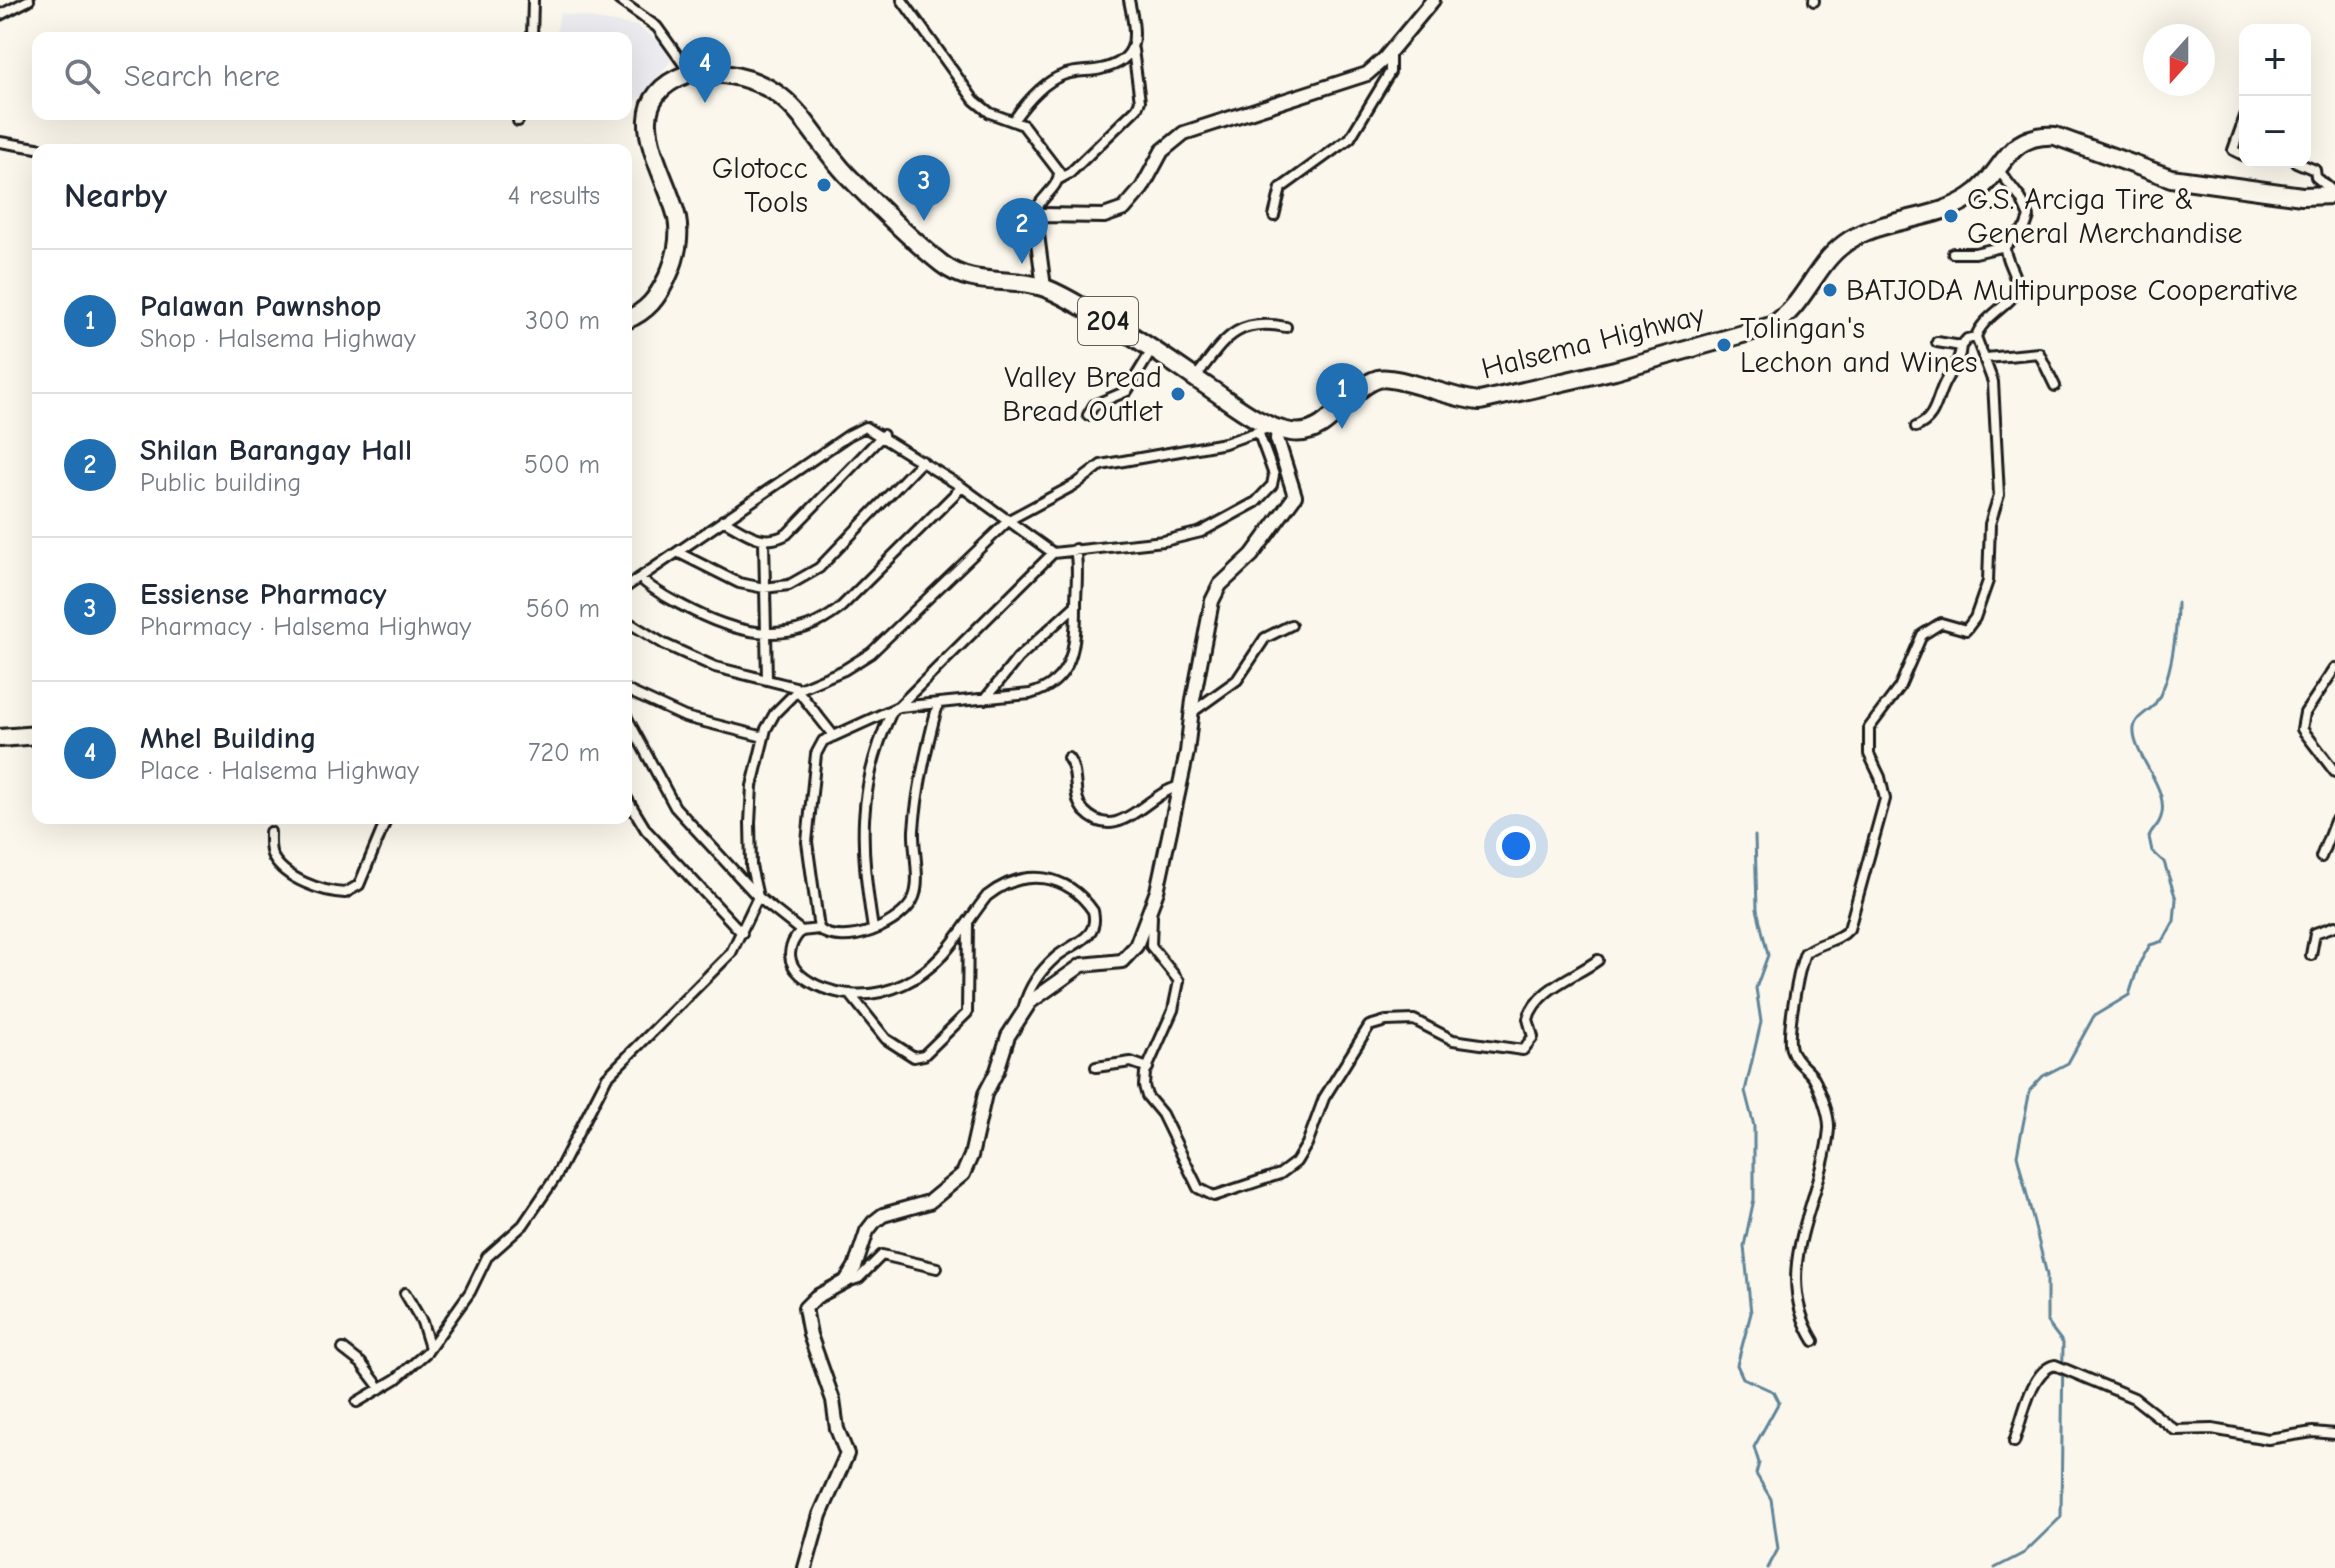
<!DOCTYPE html>
<html lang="en">
<head>
<meta charset="utf-8">
<style>
	body { margin:0; font-family:"Comic Neue",sans-serif; background:#f6f6f7; color:#1f2937 }
	.controls { position:absolute; right:24px; top:24px; display:grid; overflow:hidden; border-radius:16px; box-shadow:0 8px 32px #0002 }
	.controls button { width:72px; height:72px; display:grid; place-items:center; padding:0; border:0; border-bottom:2px solid #e0e1e3; background:#fff; color:#1f2937; font:40px sans-serif }
	.compass { position:absolute; left:2143px; top:24px; width:72px; height:72px; border-radius:50%; background:#fff; box-shadow:0 8px 32px #0002; rotate:201deg }
	.you { position:absolute; left:1516px; top:846px; width:28px; height:28px; margin:-20px; border:6px solid #fff; border-radius:50%; background:#1a73e8; box-shadow:0 0 0 12px #1a73e833 }
	.badge { display:grid; place-items:center; width:52px; height:52px; border-radius:50%; background:#1f6fb2; color:#fff; font-size:26px; font-weight:700 }
	.pin { position:absolute; translate:-50% -66px; filter:drop-shadow(0 2px 4px #0008) }
	.pin::after { content:''; position:absolute; top:42px; width:28px; height:24px; background:inherit; clip-path:polygon(0 0,100% 0,50% 100%) }
	.list { margin:0; padding:0; list-style:none }
	h2 { display:flex; justify-content:space-between; align-items:center; height:104px; margin:0; padding:0 32px; font-size:34px }
	h2 small { font-size:26px; font-weight:400; color:#747a83 }
	.list li { display:grid; grid-template-columns:52px 1fr auto; gap:24px; align-items:center; box-sizing:border-box; height:144px; padding:0 32px; border-top:2px solid #e0e1e3 }
	.list b { display:block; font-size:30px; white-space:nowrap }
	.list p { margin:0; font-size:26px; white-space:nowrap; color:#747a83 }
	.list em { font-size:26px; font-style:normal; color:#747a83 }
	.icon { flex:none; width:44px; height:44px; fill:none; stroke:currentColor; stroke-width:2; stroke-linecap:round; stroke-linejoin:round }
	.map { position:relative; flex:none; width:2335px; height:1568px; overflow:hidden }
	.search { position:absolute; background:#fff; box-shadow:0 8px 32px #0002; left:32px; top:32px; width:600px; height:88px; display:flex; align-items:center; gap:20px; box-sizing:border-box; padding:0 28px; border-radius:16px; color:#747a83; font-size:30px }
	.panel { position:absolute; background:#fff; box-shadow:0 8px 32px #0002; left:32px; top:144px; width:600px; height:680px; border-radius:16px }
	.map>svg:first-child { display:block }
</style>
</head>
<body>
<div class="map">
<svg width="2335" height="1568" viewBox="0 0 2335 1568">
	<rect width="100%" height="100%" fill="#fbf7ec"/>
	<filter id="ink" filterUnits="userSpaceOnUse"><feTurbulence type="fractalNoise" baseFrequency=".0125" numOctaves="2"/><feDisplacementMap in="SourceGraphic" scale="16" xChannelSelector="R" yChannelSelector="G"/><feConvolveMatrix kernelMatrix="1 2 1 2 8 2 1 2 1" color-interpolation-filters="sRGB"/></filter>
	<g filter="url(#ink)">
		<path fill="#ececf0" d="M560,13L638,26L660,43L671,61L639,99L626,104V38H555Z"/>
		<g fill="none" stroke-linecap="round" stroke-linejoin="round">
			<path stroke="#5f8498" stroke-width="3" d="M1755,836L1757,909L1768,955L1756,988L1761,1022L1745,1091L1754,1126V1199L1744,1246L1751,1313L1737,1365L1743,1378L1774,1392L1779,1402L1754,1447L1759,1463L1756,1474L1771,1499L1778,1549L1768,1568
				M1995,1568L2024,1553L2061,1517L2063,1343L2047,1322V1275L2017,1155L2030,1090L2043,1076L2068,1063L2094,1016L2129,995L2139,964L2150,945L2163,941L2174,921L2176,899L2164,862L2152,851L2149,837C2152,830 2156,828 2159,822C2175,791 2131,756 2134,728C2135,717 2147,713 2154,705C2172,681 2177,631 2177,603"/>
			<defs>
				<path id="street" d="M619,0L657,27L690,73
					M902,0L974,100L990,113L1023,125L1059,172C1059,193 1028,201 1035,227
					M1814,1V0
					M0,15L29,0
					M532,38L533,0
					M518,114V121
					M2245,116L2233,150L2245,156
					M1013,121C1025,104 1043,82 1063,75C1076,70 1089,72 1101,69C1142,60 1136,34 1129,0
					M0,142L49,150
					M2296,162L2315,170L2316,177L2334,192
					M1059,179L1070,173L1137,108L1140,101L1133,50
					M1274,216L1281,188L1350,138L1390,72V52
					M1953,253H1975L2005,246
					M1937,342L1961,346L1967,339L1976,337
					M1986,358L2039,353L2055,386
					M1195,378C1224,341 1234,317 1286,327
					M1088,415L1094,405L1127,391L1152,350
					M1916,427C1938,417 1935,399 1946,380C1953,367 1960,362 1961,346
					M723,520C745,532 763,548 787,534L883,435
					M764,541L767,679
					M679,553L739,583L764,588L789,585L819,568L922,461
					M640,578C655,592 675,602 693,611C743,636 793,645 839,609L962,487
					M626,587L849,435L865,427L962,487L1053,553
					M626,621L664,644L715,667L795,687L833,735
					M2335,668L2305,713L2302,729L2335,772
					M626,690L685,717L764,737
					M985,699L1018,658L1076,605
					M938,704C927,745 917,787 914,830C913,850 921,879 914,897C904,924 843,949 819,929L807,842L816,754L823,741L898,707L1053,553L1164,541L1201,532L1256,502L1272,485L1274,475L1259,434
					M899,707L1030,694C1074,682 1076,644 1076,605C1076,586 1079,567 1075,549
					M1191,713L1237,680L1265,638L1291,625
					M626,716L675,807L758,897L801,931
					M1068,758C1080,773 1071,797 1084,811C1118,846 1146,794 1178,787
					M626,797L646,830L742,933
					M270,832C270,840 269,850 273,857C285,879 323,892 345,893L359,885L387,818
					M2321,857L2335,821
					M1152,916L1151,946L1179,981L1173,1010L1145,1073L1144,1086L1147,1096L1162,1114L1198,1188L1214,1196L1280,1174L1296,1162L1307,1144L1324,1098L1369,1026L1386,1021L1414,1020L1453,1040L1523,1050L1533,1037L1528,1019C1536,989 1575,977 1598,960
					M819,929L801,931C768,967 817,991 849,994C867,996 887,992 904,984C944,965 961,929 987,896C1024,867 1067,873 1093,911C1100,939 1072,943 1056,957C1041,970 1029,987 1024,1006
					M873,929C860,846 856,789 892,711
					M2311,955L2315,933L2335,926
					M850,994L886,1039L914,1057L924,1055L967,1013L968,924
					M1096,1067L1131,1062L1148,1068
					M844,1283L859,1278L882,1255L937,1268
					M405,1293L422,1322L430,1348
					M1814,1341C1769,1269 1822,1203 1829,1129C1830,1116 1820,1089 1813,1077C1806,1067 1795,1062 1791,1049C1786,1034 1799,968 1805,953C1819,942 1838,942 1849,929L1885,799L1880,777L1869,754V728L1899,688L1922,635L1941,623L1966,630L1975,618L1988,581L1990,524L1999,495L1993,382L1976,337C1982,316 2015,303 2016,289C2018,274 2004,261 2005,246L2025,228L2029,217L2021,199L1997,168
					M343,1349L361,1363L380,1388
					M357,1402L396,1379L427,1352L470,1292L487,1257L523,1225L555,1178L607,1077L731,953L758,897L751,866L750,823L752,786L766,729L775,713L799,689L844,670L871,653L1009,520L1076,484L1101,465L1225,443L1271,427
					M2014,1442C2022,1421 2030,1370 2055,1365L2134,1398L2175,1430L2212,1429L2268,1439L2313,1432L2335,1434"/>
				<path id="secondary" d="M1044,287L1036,227L1041,215L1104,216L1124,209L1142,188L1162,151L1184,133L1367,74L1384,59L1433,0
					M805,1568L820,1515L847,1454L837,1429L833,1400L810,1335L805,1308L816,1297L846,1281L855,1267L867,1231L874,1222L883,1215L929,1202L963,1174L971,1156L985,1094L997,1071L1008,1036L1030,1002L1082,965L1122,961L1136,946L1157,891L1187,752L1193,700L1212,601L1220,585L1252,555L1295,496L1277,439L1278,428"/>
				<path id="highway" d="M626,320C648,311 657,298 667,278C676,259 681,239 677,218C666,170 612,102 687,74C699,70 712,73 724,74C795,84 804,129 847,175C876,205 909,238 942,264C973,288 1008,276 1042,287C1061,293 1079,306 1097,315C1136,336 1174,364 1211,389C1235,405 1261,427 1291,432C1331,438 1346,389 1378,379C1395,374 1455,400 1480,401L1615,370L1771,326C1804,307 1814,266 1844,244C1880,217 1933,222 1970,197C2004,175 2004,133 2055,136L2171,178L2302,196L2335,195
					M0,738L38,735"/>
			</defs>
			<use href="#street" stroke="#1c1c1c" stroke-width="14"/>
			<use href="#secondary" stroke="#1c1c1c" stroke-width="18"/>
			<use href="#highway" stroke="#1c1c1c" stroke-width="22"/>
			<use href="#street" stroke="#fbf7ec" stroke-width="8"/>
			<use href="#secondary" stroke="#fbf7ec" stroke-width="12"/>
			<use href="#highway" stroke="#fbf7ec" stroke-width="16"/>
		</g>
	</g>
	<g fill="#1f6fb2" stroke="#fbf7ec" stroke-width="3">
		<circle cx="824" cy="185" r="8"/>
		<circle cx="1951" cy="216" r="8"/>
		<circle cx="1830" cy="290" r="8"/>
		<circle cx="1724" cy="345" r="8"/>
		<circle cx="1178" cy="394" r="8"/>
	</g>
	<g text-anchor="middle" dominant-baseline="central" stroke-width="7" stroke-linejoin="round" paint-order="stroke">
		<rect fill="#fbf7ec" stroke="#5f5e5a" stroke-width="2" x="1078" y="297" width="60" height="48" rx="6"/>
		<g font-size="28" font-weight="bold" fill="#1c1c1c">
			<text x="1108" y="321">204</text>
		</g>
		<g font-size="30" fill="#1c1c1c" stroke="#fbf7ec" text-anchor="start">
			<text x="808" y="168" text-anchor="end">Glotocc<tspan x="808" dy="34">Tools</tspan></text>
			<text x="1967" y="199">G.S. Arciga Tire &amp;<tspan x="1967" dy="34">General Merchandise</tspan></text>
			<text x="1846" y="290">BATJODA Multipurpose Cooperative</text>
			<text x="1740" y="328">Tolingan's<tspan x="1740" dy="34">Lechon and Wines</tspan></text>
			<text x="1162" y="377" text-anchor="end">Valley Bread<tspan x="1162" dy="34">Bread Outlet</tspan></text>
		</g>
		<g font-size="30" fill="#1c1c1c" stroke="#fbf7ec">
			<text transform="translate(1593 342) rotate(-14)">Halsema Highway</text>
		</g>
	</g>
</svg>
<div class="controls">
<button>+</button>
<button>−</button>
</div>
<svg class="compass" viewBox="-18 -18 36 36"><path d="M0-13l5 13h-10z" fill="#e53935"/><path d="M0 13l5-13h-10z" fill="#747a83"/></svg>
<div class="you"></div>
<div class="pin badge" style="left:1342px;top:429px">1</div>
<div class="pin badge" style="left:1022px;top:264px">2</div>
<div class="pin badge" style="left:924px;top:221px">3</div>
<div class="pin badge" style="left:705px;top:103px">4</div>
<div class="search"><svg class="icon" aria-label="search" viewBox="0 0 24 24"><circle cx="10" cy="10" r="6"/><path d="M15 15l6 6"/></svg>Search here</div>
<section class="panel">
<h2>Nearby<small>4 results</small></h2>
<ul class="list">
<li><span class="badge">1</span><div><b>Palawan Pawnshop</b><p>Shop · Halsema Highway</p></div><em>300 m</em></li>
<li><span class="badge">2</span><div><b>Shilan Barangay Hall</b><p>Public building</p></div><em>500 m</em></li>
<li><span class="badge">3</span><div><b>Essiense Pharmacy</b><p>Pharmacy · Halsema Highway</p></div><em>560 m</em></li>
<li><span class="badge">4</span><div><b>Mhel Building</b><p>Place · Halsema Highway</p></div><em>720 m</em></li>
</ul>
</section>
</div>
</body>
</html>
